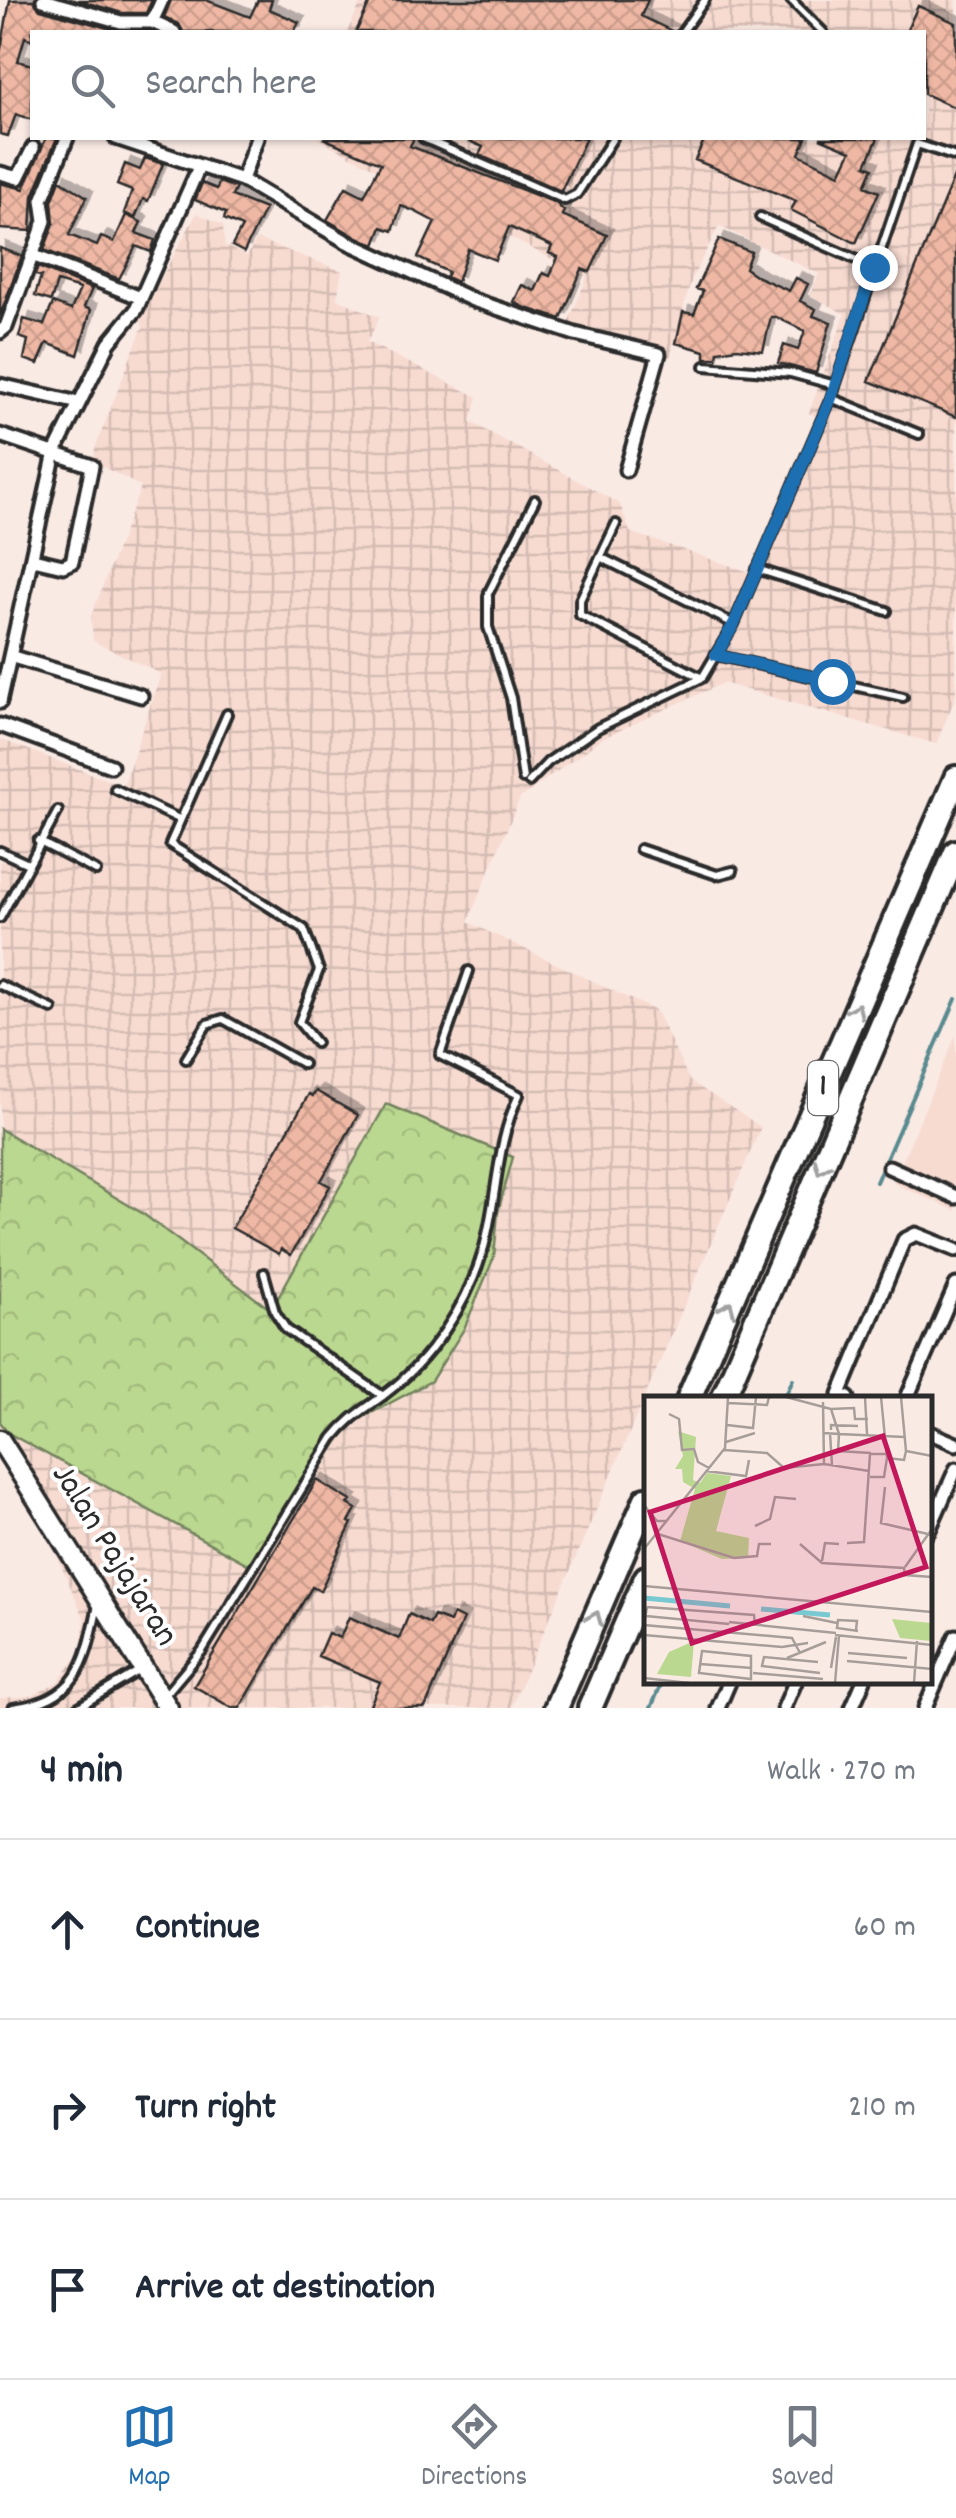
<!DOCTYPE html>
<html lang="en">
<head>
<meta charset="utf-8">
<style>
	body { margin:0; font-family:Dekko,sans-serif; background:#f2f2f3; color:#1f2937 }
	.stop { position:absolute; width:30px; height:30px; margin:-22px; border:8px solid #1f6fb2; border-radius:50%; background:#fff }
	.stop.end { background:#1f6fb2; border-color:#fff; box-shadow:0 2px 10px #0008 }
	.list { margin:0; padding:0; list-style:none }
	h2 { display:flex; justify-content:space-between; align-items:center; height:130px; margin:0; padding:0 40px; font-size:42px }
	h2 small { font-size:32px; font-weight:400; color:#747a83 }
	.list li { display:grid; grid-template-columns:65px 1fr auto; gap:30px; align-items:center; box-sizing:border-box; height:180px; padding:0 40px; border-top:2px solid #e0e1e3 }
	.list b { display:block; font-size:38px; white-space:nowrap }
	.list em { font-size:32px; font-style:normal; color:#747a83 }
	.icon { flex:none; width:55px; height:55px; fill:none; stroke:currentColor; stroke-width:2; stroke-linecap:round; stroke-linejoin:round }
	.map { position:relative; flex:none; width:956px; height:1708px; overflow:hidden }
	.search { position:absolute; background:#fff; box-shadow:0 2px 8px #0004; left:30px; right:30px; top:30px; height:110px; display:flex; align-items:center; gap:25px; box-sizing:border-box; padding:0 35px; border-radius:0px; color:#747a83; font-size:38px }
	.sheet { height:670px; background:#fff }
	nav { display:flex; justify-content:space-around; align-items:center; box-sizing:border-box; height:140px; border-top:2px solid #e0e1e3; background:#fff; font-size:28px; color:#747a83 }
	nav a { display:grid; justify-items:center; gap:5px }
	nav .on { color:#1f6fb2 }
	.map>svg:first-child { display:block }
</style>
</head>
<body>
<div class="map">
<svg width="956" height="1708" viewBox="0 0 956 1708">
	<defs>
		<pattern id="industrial-grid" width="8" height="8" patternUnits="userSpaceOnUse" patternTransform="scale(2.5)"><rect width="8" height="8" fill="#f7dbd1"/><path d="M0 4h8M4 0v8" fill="none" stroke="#d4bcb4"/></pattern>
		<pattern id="forest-crowns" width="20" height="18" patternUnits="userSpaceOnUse" patternTransform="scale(2.5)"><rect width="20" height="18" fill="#bbd890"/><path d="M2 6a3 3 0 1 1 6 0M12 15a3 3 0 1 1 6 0" fill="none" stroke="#a1ba7c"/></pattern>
		<pattern id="building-cross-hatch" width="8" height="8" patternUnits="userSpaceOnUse" patternTransform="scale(2.5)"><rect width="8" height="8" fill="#efb8a4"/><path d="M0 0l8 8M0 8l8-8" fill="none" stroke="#cd9e8d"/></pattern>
		<filter id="shadow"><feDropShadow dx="6" dy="-6" stdDeviation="0" flood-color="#0004"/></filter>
	</defs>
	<rect width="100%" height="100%" fill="#faeae4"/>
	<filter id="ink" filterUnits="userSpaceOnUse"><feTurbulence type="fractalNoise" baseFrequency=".01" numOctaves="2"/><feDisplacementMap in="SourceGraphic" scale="20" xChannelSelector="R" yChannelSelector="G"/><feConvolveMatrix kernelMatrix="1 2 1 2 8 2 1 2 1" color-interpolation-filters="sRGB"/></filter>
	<g filter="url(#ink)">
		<path fill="#f7dbd1" d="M956,1035V1211L893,1183Z"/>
		<path fill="url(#industrial-grid)" d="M362,0H956V696L936,744L723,683L603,738L520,798L468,922L656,1011L690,1081L761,1127L511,1708H0V1698L31,1696L58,1682L80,1653L85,1620L30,1495L0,1457V1422L10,1434L255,1568L349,1425L431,1381L464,1330L494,1257L498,1212L513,1158L271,1310L142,1213L0,1129V739L123,786L161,674L93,641L91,616L141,487L94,462L95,448L143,326L139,318L197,213L223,225L225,246L247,256L257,239L342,271L337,299L380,317L367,342L478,397L471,422L620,504L630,532L749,572L824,419L809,413L845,314L810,295L819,274L719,226L692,278L670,357L564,333L587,277L316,138H924V32H347Z"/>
		<path fill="url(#forest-crowns)" stroke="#73825e" stroke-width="2.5" d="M386,1104L513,1157L498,1212L494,1257L464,1329L431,1381L349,1425L255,1568L10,1434L0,1422V1129L142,1213L271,1310Z"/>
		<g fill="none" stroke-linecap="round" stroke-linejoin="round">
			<path stroke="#598a8f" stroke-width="4" d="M876,1182L956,999
				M784,1398L793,1379
				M651,1708L663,1680"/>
		</g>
		<path fill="url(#building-cross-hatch)" stroke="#2b2b2b" stroke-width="2.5" filter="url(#shadow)" d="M10,0H34L40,9L118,31L152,32H32V40L25,37L18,61L32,65V120L16,114L8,136L0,134V54Z
			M78,0H152L146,13H122Z
			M171,0H206L250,17L258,0H272L269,9L299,22L294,32H183L179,24L164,17Z
			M371,0H648L641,16L674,32H356Z
			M918,6L956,23V108L924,94V32H906Z
			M46,138H57L33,196L31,231L0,229V183L24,189Z
			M323,138H414L410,146L556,203L564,211L562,215L607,235L590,272L582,269L561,319L526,308L514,302L522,285L535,291L543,273L550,276L558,257L549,253L552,246L509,227L495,260L468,249L457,282L446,277L448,272L418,258L435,222L414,211L401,206L393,231L382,227L375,245L351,234L327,220L346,187L364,196L381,163Z
			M462,138H586L561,191L479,155L483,147Z
			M705,138H806L799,154L840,174L851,151L820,138H878L866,165L873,168L865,186L879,192L856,243L791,210L796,201L695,160Z
			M145,158L163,164L148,201L143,199L135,218L124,213L132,191L117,185L125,164L140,170Z
			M956,172V417L869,381Z
			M60,180L87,197L69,235L97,246L101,237L114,242L126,215L141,222L136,233L155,240L151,252L136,246L119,279L44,250L54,223L52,201Z
			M219,182L236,188L232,196L265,209L244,252L232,246L242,227L224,219L226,213L195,200L202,183L217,189Z
			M719,239L751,252L745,268L758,277L789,291L796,278L808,284L800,301L816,309L813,316L831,322L816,373L778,363L784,345L798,350L805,331L776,317H771L763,351L737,348L718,351L717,358H705V351L676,343L683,312L694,314L703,291L696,289Z
			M0,248L22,256L0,316Z
			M38,267L92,289L84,307L91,310L78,355L47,343L38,364L24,359L28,340L19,337L24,319L44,325L53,303L71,310L80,289L57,282L51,301L35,296L41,276L35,275Z
			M316,1091L358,1115L321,1181L330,1186L291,1255L281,1249L279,1254L232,1228L309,1094L313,1096Z
			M317,1480L351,1501L348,1504L356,1509L349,1522L352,1523L320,1591L312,1587L240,1708H232L194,1686Z
			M409,1614L430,1624L434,1616L450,1622L453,1614L463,1619L425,1708H369L380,1682L318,1656L328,1633L340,1638L349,1617L399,1639Z"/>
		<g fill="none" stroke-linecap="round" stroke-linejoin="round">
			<defs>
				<path id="service" d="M791,0L823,32
					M682,32L705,0
					M423,138L565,200L577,194L613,138
					M760,217L873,267
					M705,366L791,373L835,385
					M831,398L919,434
					M616,524L580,600V615L702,678
					M602,558L734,624
					M757,569L887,611
					M489,592L535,500
					M488,596V627L511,698L523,779
					M715,655L903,697
					M227,714L170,844L304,929L319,970L299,1022L316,1043
					M529,782L548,762L598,728L702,678L734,624L831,398L917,144L956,157
					M115,789L179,819
					M38,841L96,871
					M640,849L717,875L733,871
					M0,851L26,863
					M0,918L58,811
					M0,985L52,1009
					M186,1059L207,1024L223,1019L303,1064
					M264,1273L275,1312L286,1329L383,1396
					M164,1696L202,1651L333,1438C351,1416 363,1411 384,1395C430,1361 467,1306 483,1251C498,1198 495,1146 519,1095L440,1055L469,971
					M13,1708C80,1700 86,1661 98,1605
					M77,1708L140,1670"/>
				<path id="minor" d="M43,0L121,22H152L174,32
					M152,22L162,0
					M116,138L242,180L347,242L473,300L575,334L659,354L626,470
					M0,173L18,178L33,148
					M242,180L257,138
					M32,255L141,298
					M0,332L6,327L45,221L42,200L67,138
					M0,385L79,403
					M0,435L92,466L72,562L63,566L33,559
					M13,657L141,696
					M0,702L55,452L109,343L136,310L199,167
					M0,725L111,766
					M889,1167L956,1197
					M848,1398L840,1394L904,1240L916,1234L956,1250
					M907,1398L956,1285
					M928,1432L956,1444
					M928,1532L956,1469
					M718,1708L730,1680
					M784,1708L796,1680
					M852,1708L864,1680
					M925,1708L956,1636"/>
				<path id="secondary" d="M0,1440L168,1708"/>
				<path id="motorway" d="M689,1398L956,778
					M723,1398L956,852
					M556,1708L646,1499
					M590,1708L646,1578"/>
			</defs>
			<use href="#service" stroke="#2b2b2b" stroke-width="14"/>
			<use href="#minor" stroke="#2b2b2b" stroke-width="19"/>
			<use href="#secondary" stroke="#2b2b2b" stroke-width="25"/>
			<use href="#motorway" stroke="#2b2b2b" stroke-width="30"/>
			<use href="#service" stroke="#fff" stroke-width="6"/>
			<use href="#minor" stroke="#fff" stroke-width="11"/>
			<use href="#secondary" stroke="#fff" stroke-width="18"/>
			<use href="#motorway" stroke="#fff" stroke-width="22"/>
		</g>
		<defs><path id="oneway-chevron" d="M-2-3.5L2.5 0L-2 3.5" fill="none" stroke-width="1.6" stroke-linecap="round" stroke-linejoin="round" transform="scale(2.5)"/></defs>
		<g stroke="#a0a0a0">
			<use href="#oneway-chevron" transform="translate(856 1010) rotate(-67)"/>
			<use href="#oneway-chevron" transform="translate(821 1167) rotate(113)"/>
			<use href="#oneway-chevron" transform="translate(728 1308) rotate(-67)"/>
			<use href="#oneway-chevron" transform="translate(595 1618) rotate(-67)"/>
		</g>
	</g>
	<g fill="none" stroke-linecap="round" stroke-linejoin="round" filter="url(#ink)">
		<path stroke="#1f6fb2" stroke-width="12" d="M832,681L716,655L734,624L831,398L874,267"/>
	</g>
	<g text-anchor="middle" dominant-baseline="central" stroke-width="8" stroke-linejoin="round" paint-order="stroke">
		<rect fill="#fff" stroke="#6b6b6b" stroke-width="2.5" x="808" y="1061" width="30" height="54" rx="8"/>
		<g font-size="32" font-weight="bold" fill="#2b2b2b">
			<text x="823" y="1088">1</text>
		</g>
		<g font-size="35" fill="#2b2b2b" stroke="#fff">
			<text transform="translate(113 1556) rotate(58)">Jalan Pajajaran</text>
		</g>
	</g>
	<g transform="translate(644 1396)">
		<rect width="288" height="288" fill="#faeae4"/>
		<path d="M248,223L287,227V245L256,242ZM50,245L47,281L13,278L25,256Z" fill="#bbd890"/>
		<path d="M34,35L52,41L49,84L56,87L63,77L87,80L72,135L105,142L104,162L78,163L36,145L51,93L39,86L38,73H31L39,60Z" fill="#bbd890"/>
		<path fill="none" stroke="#78c9d1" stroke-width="5" d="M0,202L86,210M117,213L186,219"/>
		<path fill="none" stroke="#a79e9a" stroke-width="2.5" d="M142,1L187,13L195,38L261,41M221,1L223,38M257,1L262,55M179,6L180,68M84,7L123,9L125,1M187,13L210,12L211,23H224M25,18L35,23L38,54L50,53L54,66L65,72M83,29L109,32L112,1M187,34V29L214,30M179,37L195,38L194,55L227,57M186,37L188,69M82,46L111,37M80,54L123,57L140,72L180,68L225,75M243,62L260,64L262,55L288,60M62,75L102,80L105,64M226,81H240L243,62L237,1M241,91L237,127L288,139M0,109L13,125H24M111,130L126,123L131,101L152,103M14,138L90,162L113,160L115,148H127M203,147L220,146L226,58H242M156,148L178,167L260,172L261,179L288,181M0,153L81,52L84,1M178,165L181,147L195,148M261,171L288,133M0,190L288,216M3,211L0,229L148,242L156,257M3,211L110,219L111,229M2,220L85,228M159,220L193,227M85,226L192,237M212,234L213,225L194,224L193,232L214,235M0,239L138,251L164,247M191,239L288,249M58,255L107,260V283L55,277ZM204,257L263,262M143,262L182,246M203,265L288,273M174,266L120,261L118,270L176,277M56,268L108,272M187,272L192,241M109,277L179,283M0,282L45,287M191,287L195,240M270,287L273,245"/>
		<path fill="#c2185b" fill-opacity="0.15" stroke="#c2185b" stroke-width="5" d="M239,40L282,171L48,247L6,116Z"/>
		<rect width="288" height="288" fill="none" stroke="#2b2b2b" stroke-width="5"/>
	</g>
</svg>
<div class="stop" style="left:832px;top:681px"></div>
<div class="stop end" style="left:874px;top:267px"></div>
<div class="search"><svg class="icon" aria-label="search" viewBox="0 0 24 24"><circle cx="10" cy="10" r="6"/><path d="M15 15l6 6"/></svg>Search here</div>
</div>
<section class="sheet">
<h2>4 min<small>Walk · 270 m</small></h2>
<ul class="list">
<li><svg class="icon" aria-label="ahead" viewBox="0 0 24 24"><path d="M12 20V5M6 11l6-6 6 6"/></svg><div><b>Continue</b></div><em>60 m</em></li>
<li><svg class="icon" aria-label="right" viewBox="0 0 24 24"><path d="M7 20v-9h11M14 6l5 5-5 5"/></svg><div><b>Turn right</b></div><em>210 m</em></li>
<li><svg class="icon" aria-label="arrive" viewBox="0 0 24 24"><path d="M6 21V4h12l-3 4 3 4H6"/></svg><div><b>Arrive at destination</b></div></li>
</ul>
</section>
<nav>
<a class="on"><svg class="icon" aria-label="map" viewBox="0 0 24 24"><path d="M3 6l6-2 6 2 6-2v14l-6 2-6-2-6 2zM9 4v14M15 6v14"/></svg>Map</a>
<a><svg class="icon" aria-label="directions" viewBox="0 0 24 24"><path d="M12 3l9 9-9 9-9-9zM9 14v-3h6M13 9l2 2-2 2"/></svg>Directions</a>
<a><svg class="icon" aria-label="saved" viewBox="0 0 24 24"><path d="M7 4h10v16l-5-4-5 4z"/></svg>Saved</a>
</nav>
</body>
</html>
